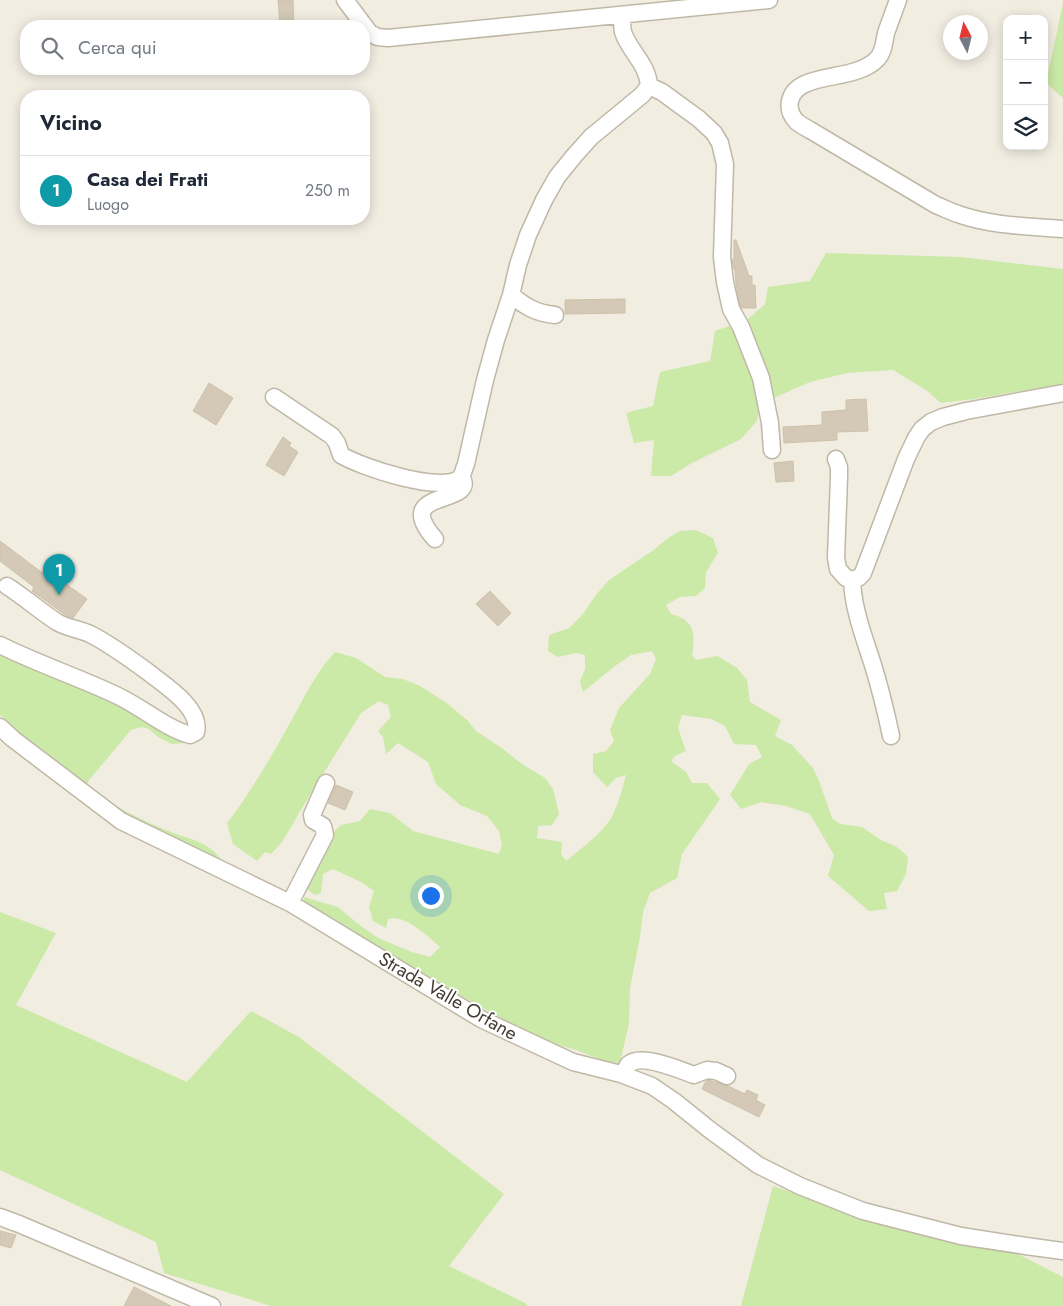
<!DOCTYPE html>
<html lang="it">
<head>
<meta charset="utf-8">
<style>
	body { margin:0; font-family:Jost,sans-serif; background:#f2f2f3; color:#1f2937 }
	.controls { position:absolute; right:15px; top:15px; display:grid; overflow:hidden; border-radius:10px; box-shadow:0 2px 12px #0003 }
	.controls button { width:45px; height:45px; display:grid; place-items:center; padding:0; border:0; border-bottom:1px solid #e0e1e3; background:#fff; color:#1f2937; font:25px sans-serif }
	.compass { position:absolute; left:943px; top:15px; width:45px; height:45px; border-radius:50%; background:#fff; box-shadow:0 2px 12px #0003; rotate:353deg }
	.you { position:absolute; left:430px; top:895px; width:18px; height:18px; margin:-12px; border:4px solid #fff; border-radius:50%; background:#1a73e8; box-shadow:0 0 0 8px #1a73e833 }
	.badge { display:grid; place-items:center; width:32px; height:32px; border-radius:50%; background:#db2777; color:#fff; font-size:16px; font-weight:700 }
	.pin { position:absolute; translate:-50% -41px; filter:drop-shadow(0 1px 2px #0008) }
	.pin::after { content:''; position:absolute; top:26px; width:18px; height:15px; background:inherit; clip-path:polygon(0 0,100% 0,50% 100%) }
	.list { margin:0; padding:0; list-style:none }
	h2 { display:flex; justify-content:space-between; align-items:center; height:65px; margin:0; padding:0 20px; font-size:21px }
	h2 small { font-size:16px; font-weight:400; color:#747a83 }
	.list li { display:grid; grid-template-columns:32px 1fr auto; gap:15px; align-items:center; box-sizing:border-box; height:70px; padding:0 20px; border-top:1px solid #e0e1e3 }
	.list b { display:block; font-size:19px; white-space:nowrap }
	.list p { margin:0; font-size:16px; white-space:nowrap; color:#747a83 }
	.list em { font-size:16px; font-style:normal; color:#747a83 }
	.icon { flex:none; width:28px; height:28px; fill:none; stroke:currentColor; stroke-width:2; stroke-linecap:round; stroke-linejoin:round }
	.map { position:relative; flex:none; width:1063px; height:1306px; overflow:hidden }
	.search { position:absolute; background:#fff; box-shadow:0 2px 12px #0003; left:20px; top:20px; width:350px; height:55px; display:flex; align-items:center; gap:12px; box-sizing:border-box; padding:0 18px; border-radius:20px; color:#747a83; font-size:19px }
	.panel { position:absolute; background:#fff; box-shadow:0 2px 12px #0003; left:20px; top:90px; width:350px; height:135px; border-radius:20px }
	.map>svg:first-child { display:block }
</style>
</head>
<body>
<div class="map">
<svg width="1063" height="1306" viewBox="0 0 1063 1306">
	<rect width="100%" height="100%" fill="#f2ede1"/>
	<path fill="#cbe9a7" d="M1063,3V98L1046,83Z
		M826,253L961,257L1063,269V384L974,399L941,403L926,390L893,370L847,373L810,382L760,404L757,421L741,439L690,464L671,476H651L654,440L634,443L626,413L653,406L660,372L710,361L715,331L748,319L765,304L768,287L810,281Z
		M696,530L713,538L718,553L706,572L705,588L696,596L680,597L666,605L671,614C694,620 696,633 692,655L696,660L718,656L737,668L747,680L750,702L781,720L775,736L792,745L813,768L819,781L832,818L840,824L862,827L881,840L897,847L908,857L906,874L897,891L884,893L887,909L869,911L828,876L834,855L810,814L786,806L761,802L741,809L730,795L749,764L762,757L756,745L734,744L725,726L711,719L682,715L678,728L686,751L675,756L671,761L686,772L692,783H707L720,799L682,854L677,878L650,893L643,912L640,937L630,988L629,1023L620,1063L607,1062L576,1050L555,1044L514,1025L426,977L304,904V897L338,907L362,927L380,939L412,952L430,957L440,947C429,937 415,924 400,919C396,918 392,918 388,919L386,928L373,921L369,907L374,891L361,882L333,869L323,874L321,893L315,895L308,890L307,885L330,836L341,825L360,821L370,809L390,813L413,831L499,854L502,845L499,831L487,816L460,805L436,784L428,762L398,743L386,754L383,737L378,731L391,717L388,705L379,701L361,713L304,805L282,842L271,854L265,852L257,861L233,844L227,823C251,792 271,757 290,723C304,698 316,672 335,652L356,658L385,677L403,679L420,686L448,704L468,721L476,731L503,749L522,764L545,778L553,789L559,814L552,825L538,826L537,838L562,842L561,854L566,861C579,850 600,835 610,820C618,807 622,790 626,775L616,778L607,787L593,772V754L606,751L614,741L610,730L619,708L650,674L656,659L652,651L631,655L615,666L583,692L580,682L585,669V655L576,653L558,657L548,651L549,635L569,628L583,614L595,596L609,580L655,549L668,538L680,531Z
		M0,653L101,695L141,718L153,726L171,735L180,737L185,743L172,744L158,737L149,729L142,727L131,730L89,780L87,786C108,804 140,819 166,830C186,839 205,839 220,858L218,861L109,807L23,736L0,715Z
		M0,912L56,933L16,1005L187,1082L251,1011L299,1037L504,1194L449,1266L527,1304L526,1306H271L164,1273L156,1242L0,1170Z
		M773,1186L861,1216L1012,1251L1063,1277V1306H741Z"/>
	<path fill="#d3c9b6" stroke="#cfc1a9" d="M278,0H293L294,26H280Z
		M734,240H736L749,276H752V285H755L756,308H742L740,305L736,284L735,269H734L732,260L734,259Z
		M625,299V313L565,314V300Z
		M209,383L233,398L216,425L193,411Z
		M866,399L868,431L837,432V440L784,443L783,427L822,425V412L846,410V400Z
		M283,437L291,443L289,446L298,452L284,476L266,465Z
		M793,461L794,481L776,482L774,463Z
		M0,541L44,574L46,570L87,599L73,618L67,616L32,591L34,587L0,561Z
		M490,591L511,613L498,626L476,604Z
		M336,785L353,792L345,810L328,803Z
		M708,1080L728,1086L745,1094L747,1090L758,1095L756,1100L765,1105L759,1117L702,1089L706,1081Z
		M0,1231L16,1235L11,1248L0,1245Z
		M134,1287L171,1306H124Z"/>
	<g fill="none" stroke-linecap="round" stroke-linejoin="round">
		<defs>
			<path id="minor" d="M345,0L369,32L377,37L388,38L769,0
				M898,0C894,11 890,22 886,33C884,42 884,51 878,58C861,77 826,74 805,84C789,91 784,109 797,122C801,125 806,128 810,130L936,205C944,208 951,212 958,214C991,226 1028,226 1063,229
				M649,86L662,92L699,119L714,133L720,143L725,164L722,257L725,282L731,309L741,327L761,378L770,423L772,450
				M511,295C526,307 536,313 555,315
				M274,397L332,436L337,443L341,455C361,467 441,494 460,478C463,475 464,468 466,464L485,380L496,340L511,295L518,265L528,235L544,200L557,177L574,156L591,137L642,95L649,86C648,64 629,51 623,32C622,27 622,21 622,15
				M836,459L839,467V477L836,558L838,569L846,578C854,580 858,580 863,573L906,459L916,438L922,429L931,422L943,417L966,411L1063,393
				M435,539C389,487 480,507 461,476
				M852,580C853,609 864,637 873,665C880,688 886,712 891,736
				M0,645C38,664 78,677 116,695C142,707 163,727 190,735L196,732C202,708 163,684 148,672C129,658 110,644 90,634C79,629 67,628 57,622C40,611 24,597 7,586
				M0,727L13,739L121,821L290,903L481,1019L573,1062L621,1074L652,1086L674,1101L710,1130L758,1165L800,1186L863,1211L961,1236L1026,1246L1063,1251
				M290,903L325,835L323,826L313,820L312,815L326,783
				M624,1075C625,1071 626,1067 629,1064C641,1053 680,1070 694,1075L707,1070L716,1071L727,1076
				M0,1217L19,1224L212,1306"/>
		</defs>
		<use href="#minor" stroke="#c0b8a7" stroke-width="19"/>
		<use href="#minor" stroke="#fff" stroke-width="16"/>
	</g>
	<g text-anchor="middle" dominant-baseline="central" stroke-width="4" stroke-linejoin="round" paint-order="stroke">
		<g font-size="19" fill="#433d32" stroke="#fff">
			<text transform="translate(448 996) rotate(30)">Strada Valle Orfane</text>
		</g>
	</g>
</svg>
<div class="controls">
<button>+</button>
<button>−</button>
<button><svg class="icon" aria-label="layers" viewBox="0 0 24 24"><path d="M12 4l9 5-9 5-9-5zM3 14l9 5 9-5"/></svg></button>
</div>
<svg class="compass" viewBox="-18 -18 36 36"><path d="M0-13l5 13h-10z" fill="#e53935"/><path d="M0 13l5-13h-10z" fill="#747a83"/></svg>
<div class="you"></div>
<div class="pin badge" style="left:59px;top:595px;background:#0f9aa8">1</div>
<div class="search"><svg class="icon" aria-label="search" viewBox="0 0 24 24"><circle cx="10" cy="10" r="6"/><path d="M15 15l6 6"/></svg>Cerca qui</div>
<section class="panel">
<h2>Vicino<small></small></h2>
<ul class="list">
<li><span class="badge" style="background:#0f9aa8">1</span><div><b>Casa dei Frati</b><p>Luogo</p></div><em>250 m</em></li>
</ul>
</section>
</div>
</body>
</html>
